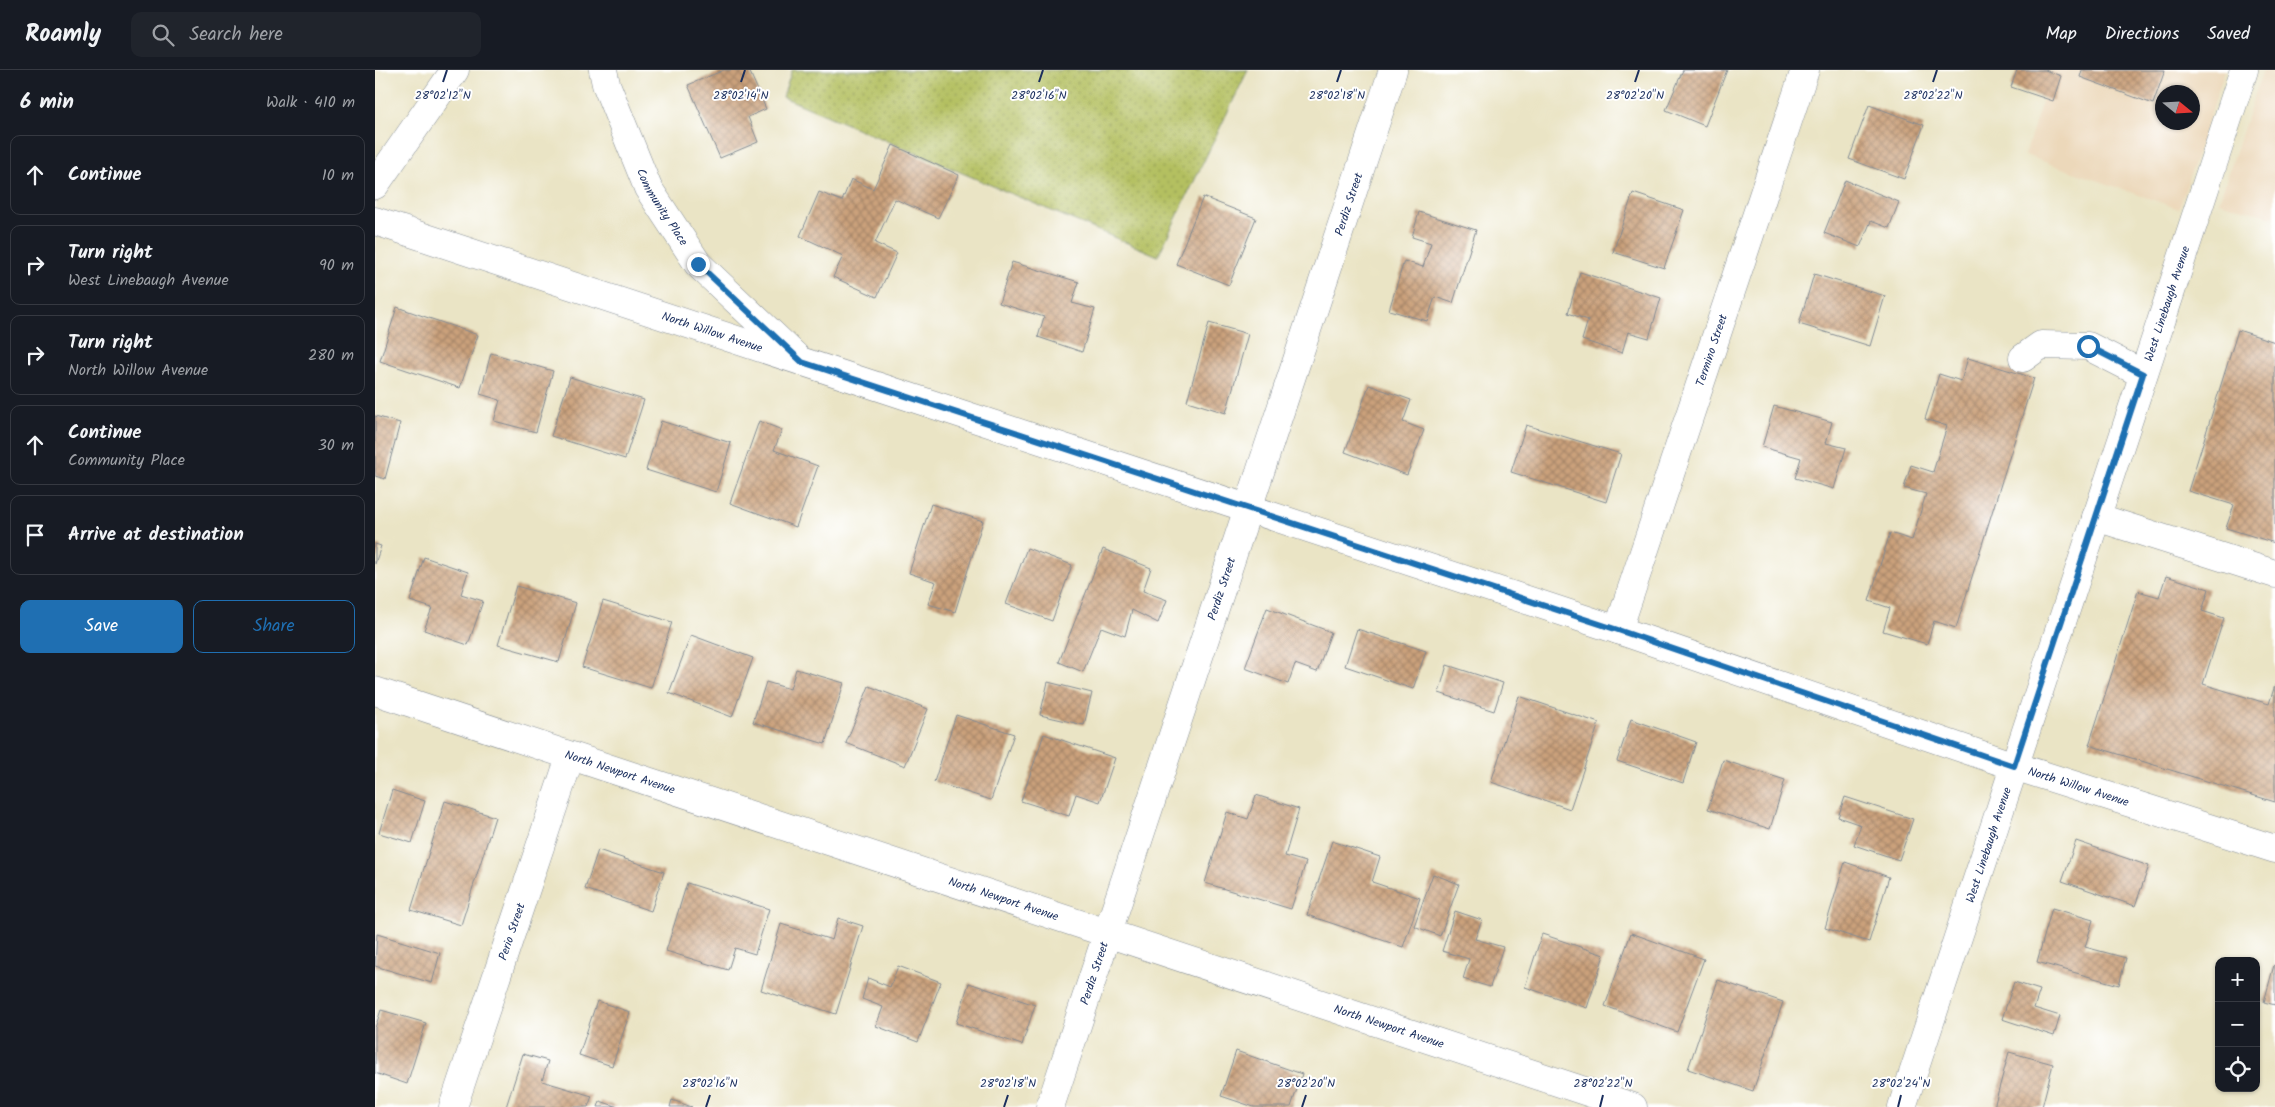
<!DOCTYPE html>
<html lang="en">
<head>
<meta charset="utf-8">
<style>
	body { margin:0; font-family:Kalam,sans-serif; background:#20242c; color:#f1f3f6 }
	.controls { position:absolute; right:15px; bottom:15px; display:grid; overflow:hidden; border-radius:10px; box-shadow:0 1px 4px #0004 }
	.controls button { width:45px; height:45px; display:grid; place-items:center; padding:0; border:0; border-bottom:1px solid #363941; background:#171b24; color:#f1f3f6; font:25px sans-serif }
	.compass { position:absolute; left:1780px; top:15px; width:45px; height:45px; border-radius:50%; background:#171b24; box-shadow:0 1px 4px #0004; rotate:108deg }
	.stop { position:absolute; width:15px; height:15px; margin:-11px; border:4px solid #1f6fb2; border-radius:50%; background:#fff }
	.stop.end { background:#1f6fb2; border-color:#fff; box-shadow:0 1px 5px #0008 }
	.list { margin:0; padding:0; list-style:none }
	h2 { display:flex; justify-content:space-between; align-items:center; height:65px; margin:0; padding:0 20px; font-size:21px }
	h2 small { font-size:16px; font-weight:400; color:#9ea1a6 }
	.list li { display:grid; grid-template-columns:32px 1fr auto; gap:15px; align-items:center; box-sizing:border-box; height:80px; margin:0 10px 10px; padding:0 10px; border:1px solid #363941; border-radius:10px }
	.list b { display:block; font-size:19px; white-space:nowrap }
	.list p { margin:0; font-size:16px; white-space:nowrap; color:#9ea1a6 }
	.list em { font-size:16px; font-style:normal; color:#9ea1a6 }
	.actions { display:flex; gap:10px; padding:15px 20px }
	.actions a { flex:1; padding:11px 0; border:1px solid #1f6fb2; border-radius:10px; text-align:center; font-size:18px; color:#1f6fb2 }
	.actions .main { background:#1f6fb2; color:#fff }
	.icon { flex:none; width:28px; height:28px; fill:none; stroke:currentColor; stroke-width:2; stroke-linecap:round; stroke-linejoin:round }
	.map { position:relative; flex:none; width:1900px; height:1037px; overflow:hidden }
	header { display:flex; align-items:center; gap:30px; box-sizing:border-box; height:70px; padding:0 25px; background:#171b24; border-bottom:1px solid #363941 }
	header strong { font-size:24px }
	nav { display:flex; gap:28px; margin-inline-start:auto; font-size:18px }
	.search { width:350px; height:45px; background:#20242c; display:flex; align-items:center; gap:12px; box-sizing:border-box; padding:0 18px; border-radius:10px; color:#9ea1a6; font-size:19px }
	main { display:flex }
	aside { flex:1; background:#171b24 }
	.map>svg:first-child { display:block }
</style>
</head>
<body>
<header>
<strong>Roamly</strong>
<div class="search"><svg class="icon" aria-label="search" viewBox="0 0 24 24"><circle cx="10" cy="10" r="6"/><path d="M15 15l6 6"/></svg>Search here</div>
<nav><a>Map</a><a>Directions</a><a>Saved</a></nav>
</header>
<main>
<aside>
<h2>6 min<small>Walk · 410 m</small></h2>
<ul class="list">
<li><svg class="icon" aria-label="ahead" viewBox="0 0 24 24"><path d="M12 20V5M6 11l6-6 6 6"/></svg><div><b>Continue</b></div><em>10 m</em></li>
<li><svg class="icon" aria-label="right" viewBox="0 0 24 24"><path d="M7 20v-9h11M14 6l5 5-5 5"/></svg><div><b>Turn right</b><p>West Linebaugh Avenue</p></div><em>90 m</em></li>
<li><svg class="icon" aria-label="right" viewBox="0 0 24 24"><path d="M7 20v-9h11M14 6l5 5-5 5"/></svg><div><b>Turn right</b><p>North Willow Avenue</p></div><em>280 m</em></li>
<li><svg class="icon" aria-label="ahead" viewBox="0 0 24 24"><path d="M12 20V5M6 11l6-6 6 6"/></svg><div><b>Continue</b><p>Community Place</p></div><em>30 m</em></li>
<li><svg class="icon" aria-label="arrive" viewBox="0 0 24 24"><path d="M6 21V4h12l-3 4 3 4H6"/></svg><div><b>Arrive at destination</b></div></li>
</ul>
<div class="actions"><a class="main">Save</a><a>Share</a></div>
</aside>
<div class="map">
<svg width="1900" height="1037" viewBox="0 0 1900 1037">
	<defs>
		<pattern id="park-dots" width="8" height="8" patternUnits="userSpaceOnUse" patternTransform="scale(1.25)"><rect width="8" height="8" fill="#b4c061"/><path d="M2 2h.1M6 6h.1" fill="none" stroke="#929c53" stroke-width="1.8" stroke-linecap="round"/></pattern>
		<pattern id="building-cross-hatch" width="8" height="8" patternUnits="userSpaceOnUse" patternTransform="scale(1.25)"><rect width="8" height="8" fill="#cba17b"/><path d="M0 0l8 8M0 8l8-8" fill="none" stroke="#a48468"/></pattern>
	</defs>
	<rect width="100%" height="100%" fill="#fff"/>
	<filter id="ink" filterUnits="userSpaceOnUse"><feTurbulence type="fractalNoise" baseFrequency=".02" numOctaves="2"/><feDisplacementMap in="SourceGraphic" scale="10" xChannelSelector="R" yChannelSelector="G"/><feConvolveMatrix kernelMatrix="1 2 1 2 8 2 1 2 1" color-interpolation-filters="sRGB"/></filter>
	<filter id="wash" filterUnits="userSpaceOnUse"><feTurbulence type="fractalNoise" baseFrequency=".0096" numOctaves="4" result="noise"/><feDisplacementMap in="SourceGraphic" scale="20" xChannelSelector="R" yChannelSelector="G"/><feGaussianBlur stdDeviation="1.12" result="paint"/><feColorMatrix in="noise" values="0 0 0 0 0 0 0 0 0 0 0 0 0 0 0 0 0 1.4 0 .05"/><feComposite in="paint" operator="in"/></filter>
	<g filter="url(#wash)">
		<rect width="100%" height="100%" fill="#eae4c5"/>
		<path fill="#ecd8ba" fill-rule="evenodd" d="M1677,0H1850L1804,139L1650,85ZM1788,22H1818V52H1788Z
			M1888,0H1900V148L1844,132Z"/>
		<path fill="url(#park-dots)" stroke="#687860" d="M417,0H873L783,186L408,27Z"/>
		<g id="blocks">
			<path fill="url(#building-cross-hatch)" d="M349,0H374L391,39L373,47L383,72L345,88L313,15Z
				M1308,0H1352L1330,56L1291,40Z
				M1642,0H1670L1686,6L1678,31L1636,17Z
				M1707,0H1790L1778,34L1705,7Z
				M1494,35L1549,55L1529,109L1474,89Z
				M518,75L584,105L563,148L520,129L500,173L522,183L502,227L458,207L468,186L425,166L444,122L467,131L476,109L498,119Z
				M1470,110L1524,132L1514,158L1496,151L1485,177L1449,163Z
				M1258,123L1309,140L1289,198L1238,182Z
				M828,127L881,148L854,215L801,194Z
				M1044,142L1101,160L1078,233L1060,227L1052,251L1014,240L1029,191L1048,197L1056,173L1037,167Z
				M637,192L704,212L697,233L720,239L707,282L663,267L669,247L624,233Z
				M1205,202L1286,228L1274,268L1253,262L1247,283L1207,270L1213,250L1193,243Z
				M1439,204L1510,226L1495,276L1424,254Z
				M22,237L103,265L85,318L5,291Z
				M834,253L873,264L851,343L812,331Z
				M1863,260L1900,272V473L1851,458L1859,435L1813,421Z
				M116,283L178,301L161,362L119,351L125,330L105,324Z
				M1593,288L1659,308L1581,558L1559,551L1552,574L1508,561L1515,538L1494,531L1515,463L1537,470L1551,424L1529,418L1536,395L1558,402L1572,356L1550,349L1564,304L1586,311Z
				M195,307L269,330L250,389L176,366Z
				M994,315L1036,330L1028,352L1049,360L1032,405L970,382Z
				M1399,336L1457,352L1451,373L1471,378L1459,419L1420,408L1426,388L1387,377Z
				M0,346L25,353L10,409L0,406Z
				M286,351L356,373L341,422L271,400Z
				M384,351L407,360L399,380L443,396L421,457L355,433Z
				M1151,355L1246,384L1231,432L1136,402Z
				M556,434L608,451L580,542L553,534L561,512L534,503Z
				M0,474L6,476L0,494Z
				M652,478L697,495L677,551L631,534Z
				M728,479L776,498L768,521L792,530L783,553L757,540L750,566L726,557L708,602L684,592Z
				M49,487L93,502L86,524L108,531L93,575L49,560L57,538L35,531Z
				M1791,506L1834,519L1827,541L1849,548L1828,614L1894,634L1900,615V732L1714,675L1763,521L1784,527Z
				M141,516L201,533L184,592L123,575Z
				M228,531L297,552L276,618L207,597Z
				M892,538L956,562L942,602L920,594L913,614L870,598Z
				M982,559L1051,581L1038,619L970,596Z
				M316,565L378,588L357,647L294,623Z
				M1072,595L1128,613L1119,641L1064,623Z
				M421,599L469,613L450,674L378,652L391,612L415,619Z
				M673,612L717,623L709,655L665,645Z
				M494,616L553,639L530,696L471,673Z
				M1144,626L1224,653L1195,739L1116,712Z
				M581,645L639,664L616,730L559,712Z
				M1256,649L1321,672L1308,713L1242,691Z
				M669,664L740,688L725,732L701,724L694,746L646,731Z
				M1348,690L1410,710L1395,759L1333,739Z
				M17,720L50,731L37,773L4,763Z
				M881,725L924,739L910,786L931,792L916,839L830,813L852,742L873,749Z
				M1470,727L1538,749L1524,790L1479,775L1486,755L1463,747Z
				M70,731L120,747L86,855L36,840Z
				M957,771L1005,787L997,812L1045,828L1028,877L932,845Z
				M1701,771L1774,796L1760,836L1687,811Z
				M223,780L289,802L276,841L210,819Z
				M1470,792L1514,807L1494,872L1450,858Z
				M1058,804L1084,814L1065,866L1039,856Z
				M312,813L394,839L380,884L360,878L353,900L291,881Z
				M1677,838L1718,850L1710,877L1751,888L1744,915L1662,892Z
				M1080,841L1107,850L1100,869L1128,877L1115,917L1088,909L1094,889L1067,881Z
				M463,848L488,856L461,944L386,920L406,854L457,870Z
				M1256,863L1329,889L1302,962L1230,936Z
				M2,864L65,883L57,913L0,896Z
				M1167,864L1229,885L1212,938L1150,917Z
				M1899,895H1900V935L1889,932Z
				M523,896L566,912L543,972L501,956L508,937L487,929L493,908L515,917Z
				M1343,910L1408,932L1378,1021L1313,999Z
				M1639,912L1665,920L1659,938L1685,946L1679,966L1627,949Z
				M594,913L660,935L647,975L581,953Z
				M222,931L255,942L237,996L204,985Z
				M6,940L51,953L32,1014L0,1003V958Z
				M861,981L927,1004L916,1037H879L846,1026Z
				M1634,982L1678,994L1667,1037H1619Z
				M148,984L173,991L167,1011L217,1026L213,1037H131Z
				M297,1030L317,1037H295Z
				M225,1031L243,1037H223Z"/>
		</g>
	</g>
	<g filter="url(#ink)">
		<use href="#blocks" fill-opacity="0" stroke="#828a92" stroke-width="1"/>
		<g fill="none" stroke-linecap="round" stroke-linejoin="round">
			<defs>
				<g id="minor">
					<path id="s1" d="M228,0L231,14L273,118L323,194L420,286"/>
					<path d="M0,115L80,0"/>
					<path id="s2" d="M0,151L1243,560L1639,696L1900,779"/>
					<path d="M1648,288L1666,275L1713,276L1768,304"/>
					<path d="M1721,447L1900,504"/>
					<path id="s3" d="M1243,560L1430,0"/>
					<path id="s4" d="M0,621L1258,1037"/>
					<path id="s5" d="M78,1037L195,687"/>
					<path id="s6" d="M675,1037L1018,0"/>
					<path id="s7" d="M1527,1037L1869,0"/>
				</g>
			</defs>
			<use href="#minor" stroke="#828a92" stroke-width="29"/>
			<use href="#minor" stroke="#fff" stroke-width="28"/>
		</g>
	</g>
	<g fill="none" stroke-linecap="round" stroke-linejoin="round" filter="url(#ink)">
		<path stroke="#1f6fb2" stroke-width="6" d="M323,194L427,292L1243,560L1639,696L1768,304L1713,276"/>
	</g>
	<path fill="none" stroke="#1b2f5e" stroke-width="2" d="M68,12L72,0M366,12L370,0M664,12L668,0M962,12L966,0M1260,12L1264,0M1558,12L1562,0M331,1037L335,1025M629,1037L633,1025M927,1037L931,1025M1225,1037L1228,1025M1523,1037L1526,1025"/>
	<g text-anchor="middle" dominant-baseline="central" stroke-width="4" stroke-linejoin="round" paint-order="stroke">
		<g font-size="12" fill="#1b2f5e" stroke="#fff">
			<text stroke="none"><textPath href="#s6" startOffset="951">Perdiz Street</textPath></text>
			<text stroke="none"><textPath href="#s1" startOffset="150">Community Place</textPath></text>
			<text stroke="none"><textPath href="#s7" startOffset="846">West Linebaugh Avenue</textPath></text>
			<text stroke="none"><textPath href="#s2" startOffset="355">North Willow Avenue</textPath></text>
			<text stroke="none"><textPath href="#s3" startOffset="295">Termino Street</textPath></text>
			<text stroke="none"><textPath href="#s6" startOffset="546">Perdiz Street</textPath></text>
			<text stroke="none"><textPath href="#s4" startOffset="258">North Newport Avenue</textPath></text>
			<text stroke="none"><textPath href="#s2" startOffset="1795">North Willow Avenue</textPath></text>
			<text stroke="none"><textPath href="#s7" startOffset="276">West Linebaugh Avenue</textPath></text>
			<text stroke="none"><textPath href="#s4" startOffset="662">North Newport Avenue</textPath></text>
			<text stroke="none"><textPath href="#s5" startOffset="185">Perio Street</textPath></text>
			<text stroke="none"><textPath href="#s6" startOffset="141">Perdiz Street</textPath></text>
			<text stroke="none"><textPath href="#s4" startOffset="1068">North Newport Avenue</textPath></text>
		</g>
	</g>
	<g font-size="12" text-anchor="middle" fill="#1b2f5e" stroke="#fff" stroke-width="4" stroke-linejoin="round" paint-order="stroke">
		<text x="68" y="29">28°02'12"N</text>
		<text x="366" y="29">28°02'14"N</text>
		<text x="664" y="29">28°02'16"N</text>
		<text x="962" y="29">28°02'18"N</text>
		<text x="1260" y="29">28°02'20"N</text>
		<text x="1558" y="29">28°02'22"N</text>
		<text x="335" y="1017">28°02'16"N</text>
		<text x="633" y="1017">28°02'18"N</text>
		<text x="931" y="1017">28°02'20"N</text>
		<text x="1228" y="1017">28°02'22"N</text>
		<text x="1526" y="1017">28°02'24"N</text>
	</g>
</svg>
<div class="controls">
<button>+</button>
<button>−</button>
<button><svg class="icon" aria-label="locate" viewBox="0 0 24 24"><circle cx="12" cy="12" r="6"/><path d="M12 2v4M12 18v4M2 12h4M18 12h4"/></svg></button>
</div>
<svg class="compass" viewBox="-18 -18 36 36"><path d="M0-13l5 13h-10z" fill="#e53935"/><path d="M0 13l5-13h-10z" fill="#9ea1a6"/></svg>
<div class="stop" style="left:1713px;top:276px"></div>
<div class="stop end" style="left:323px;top:194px"></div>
</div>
</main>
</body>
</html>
